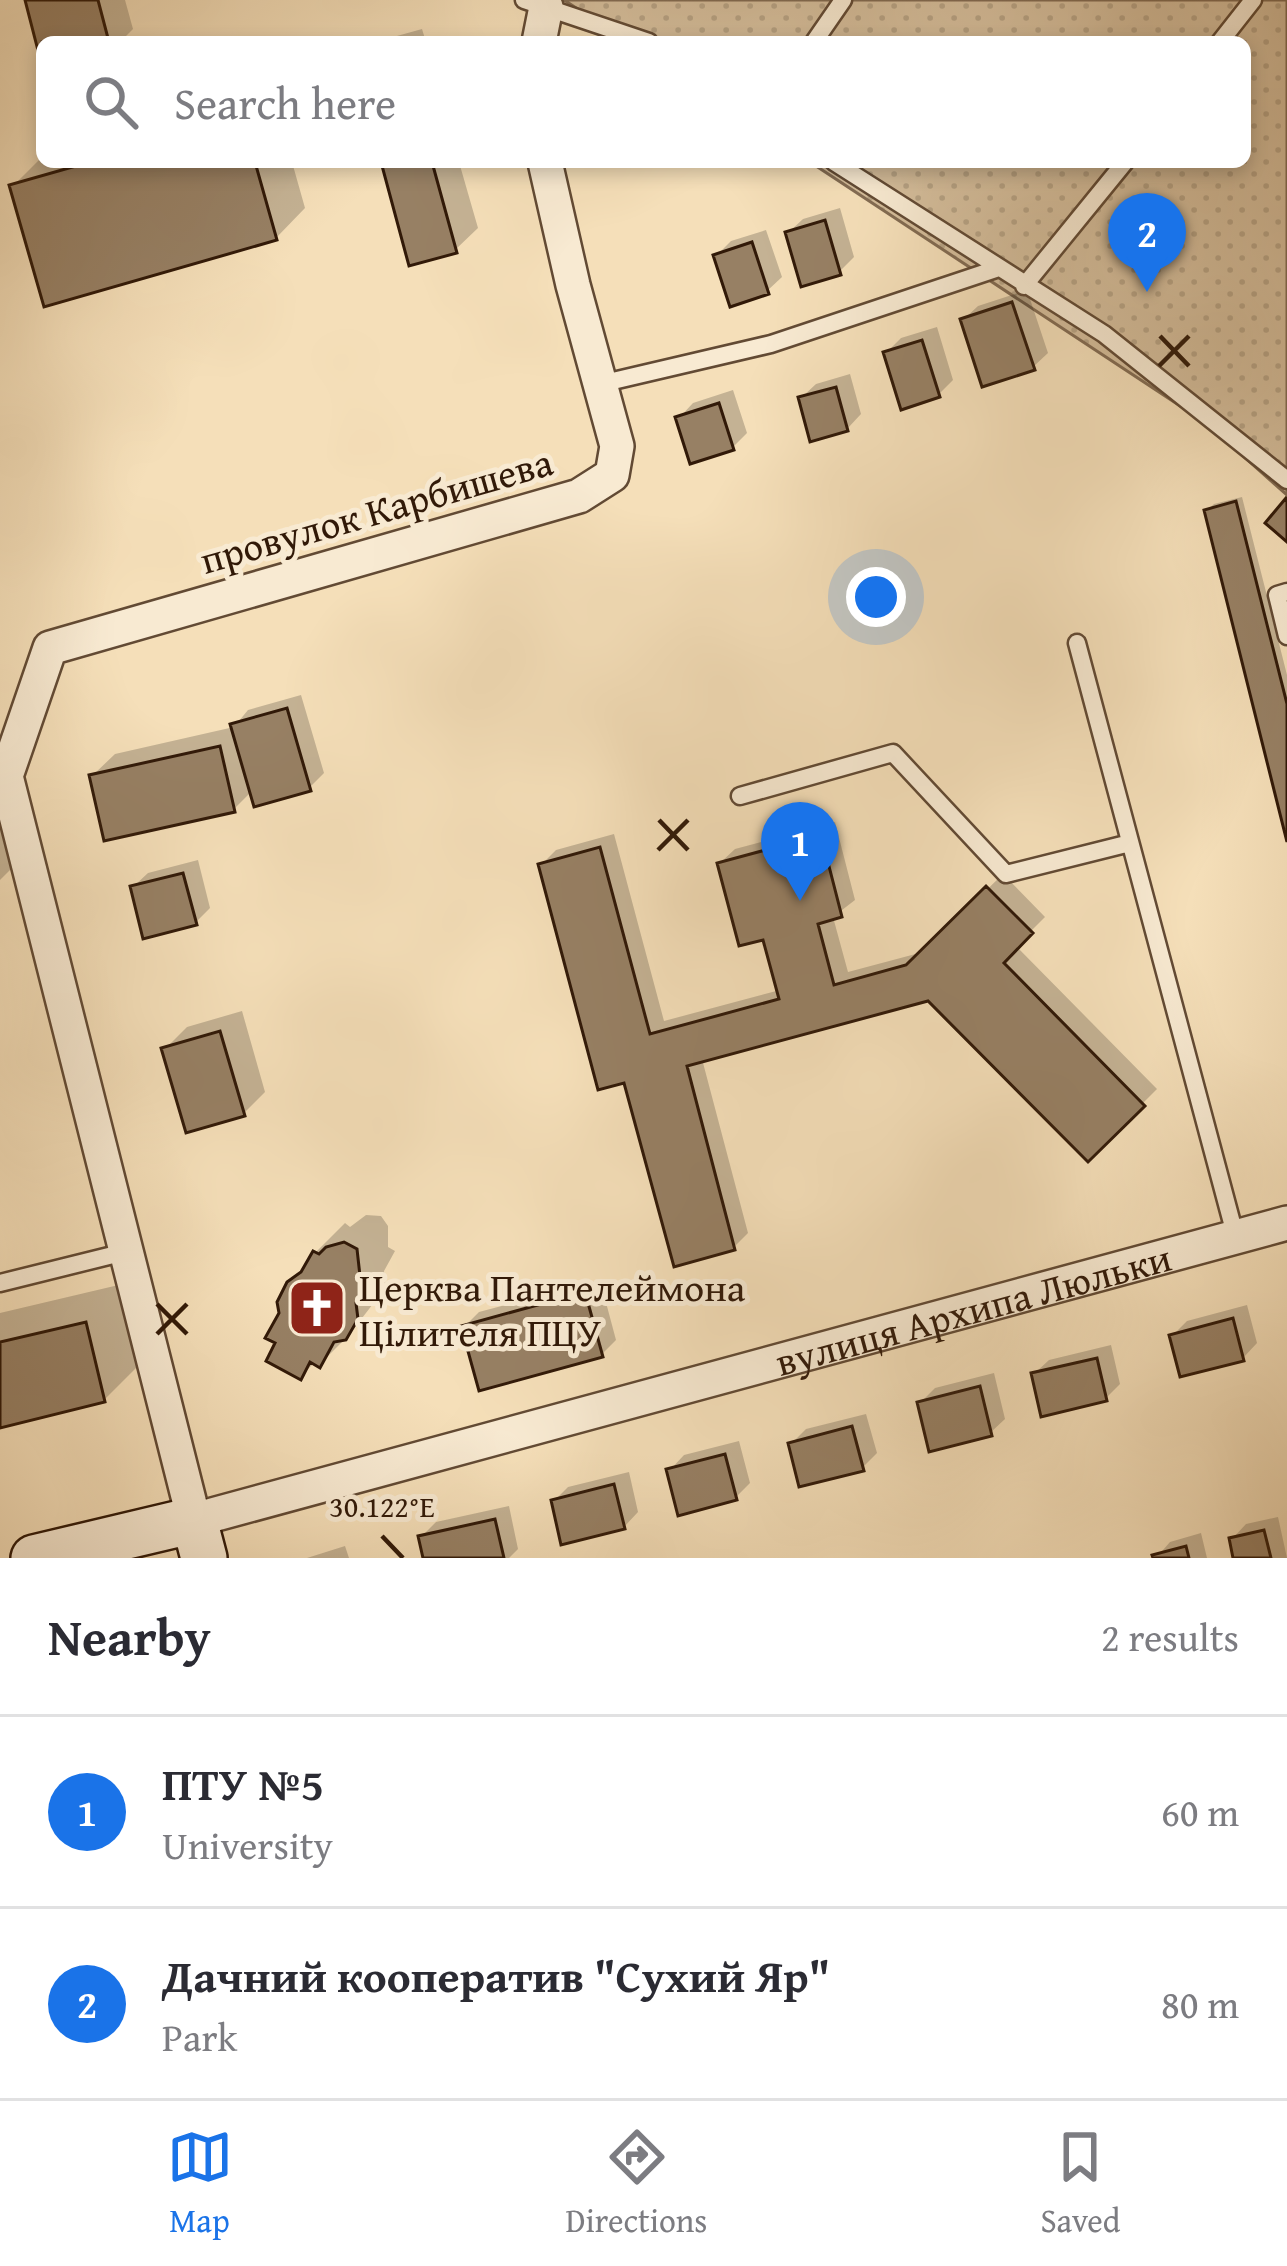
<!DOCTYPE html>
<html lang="en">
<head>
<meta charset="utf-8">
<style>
	body { margin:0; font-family:"Gentium Book Plus",serif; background:#f2f2f3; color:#2b2b33 }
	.you { position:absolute; left:876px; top:597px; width:42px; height:42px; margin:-30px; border:9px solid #fff; border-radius:50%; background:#1a73e8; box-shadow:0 0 0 18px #1a73e833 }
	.badge { display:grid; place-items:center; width:78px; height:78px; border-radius:50%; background:#1a73e8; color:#fff; font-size:39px; font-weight:700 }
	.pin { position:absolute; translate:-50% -99px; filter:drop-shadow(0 3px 6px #0008) }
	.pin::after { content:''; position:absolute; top:63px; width:42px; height:36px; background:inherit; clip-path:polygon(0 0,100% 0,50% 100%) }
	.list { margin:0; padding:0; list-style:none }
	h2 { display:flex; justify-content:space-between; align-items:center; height:156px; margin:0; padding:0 48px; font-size:51px }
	h2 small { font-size:39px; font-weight:400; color:#7c7c81 }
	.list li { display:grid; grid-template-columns:78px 1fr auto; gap:36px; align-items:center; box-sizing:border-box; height:192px; padding:0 48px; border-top:3px solid #e1e1e2 }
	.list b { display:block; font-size:45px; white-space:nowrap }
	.list p { margin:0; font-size:39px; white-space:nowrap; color:#7c7c81 }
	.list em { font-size:39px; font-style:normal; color:#7c7c81 }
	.icon { flex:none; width:66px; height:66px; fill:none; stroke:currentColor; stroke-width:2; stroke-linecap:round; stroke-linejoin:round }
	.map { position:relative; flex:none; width:1287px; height:1558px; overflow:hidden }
	.search { position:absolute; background:#fff; box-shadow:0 6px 18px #0003; left:36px; right:36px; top:36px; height:132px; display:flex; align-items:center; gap:30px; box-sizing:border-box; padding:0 42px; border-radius:18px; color:#7c7c81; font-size:45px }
	.sheet { height:540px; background:#fff }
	nav { display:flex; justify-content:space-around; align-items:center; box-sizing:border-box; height:168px; border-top:3px solid #e1e1e2; background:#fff; font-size:33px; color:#7c7c81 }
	nav a { display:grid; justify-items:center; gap:6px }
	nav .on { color:#1a73e8 }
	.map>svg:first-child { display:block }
</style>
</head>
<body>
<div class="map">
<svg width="1287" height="1558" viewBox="0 0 1287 1558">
	<defs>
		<pattern id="park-dots" width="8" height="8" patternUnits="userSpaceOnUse" patternTransform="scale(3)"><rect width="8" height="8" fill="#d4bd9b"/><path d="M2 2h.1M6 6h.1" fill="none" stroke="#b6a284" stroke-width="1.8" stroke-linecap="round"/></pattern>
	</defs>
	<rect width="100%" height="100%" fill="#f5dfb9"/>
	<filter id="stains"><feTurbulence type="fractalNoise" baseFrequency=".00167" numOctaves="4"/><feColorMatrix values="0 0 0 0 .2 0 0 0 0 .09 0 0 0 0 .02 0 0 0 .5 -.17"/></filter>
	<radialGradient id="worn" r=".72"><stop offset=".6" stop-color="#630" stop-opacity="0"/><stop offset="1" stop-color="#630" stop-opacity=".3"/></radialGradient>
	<path fill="url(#park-dots)" stroke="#826b52" stroke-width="3" d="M564,0H1287V495L1206,423L810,162H1245V42H628Z"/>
	<path fill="#0003" d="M29,0H125L133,29L120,42H42V53Z
		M422,29L426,42H378L379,41Z
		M42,157V162H292L305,208L276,238L13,186Z
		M384,162H459L478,228L455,250Z
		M840,208L854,257L839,272L788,233L803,219Z
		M766,230L782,277L767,291L716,256L731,241Z
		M1027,290L1048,353L1033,367L963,320L978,306Z
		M937,327L953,380L938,395L886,353L901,338Z
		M850,374L861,414L847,429L801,398L816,384Z
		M733,390L747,433L732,448L679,418L693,403Z
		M1242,497L1287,675V830L1207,510L1214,504Z
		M301,695L324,773L309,788L252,791L234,809L92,776L115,754L234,727L248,710Z
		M0,808L18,862L0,880Z
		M835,822L855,900L833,917L848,972L923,952L1003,874L1045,917L1016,946L1157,1089L1088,1158L929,997L702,1059L748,1233L734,1247L626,1079L541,865L556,850L614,834L664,1021L780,990L765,936L720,863L735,849Z
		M198,860L210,908L195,923L133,887L148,873Z
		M242,1011L265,1092L243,1114L165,1049L187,1027Z
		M366,1215L381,1216L388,1226V1247L395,1251L384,1271L386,1287L349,1335L320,1364L315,1362L300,1377L308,1266L316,1252L345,1223L350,1227Z
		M600,1280L616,1340L601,1355L464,1327L479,1312Z
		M127,1283L145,1359L104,1400L0,1424V1313Z
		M1247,1305L1257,1343L1243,1358L1172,1336L1187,1321Z
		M1111,1345L1120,1384L1106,1398L1034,1374L1049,1360Z
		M994,1373L1005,1419L990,1433L920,1403L935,1388Z
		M866,1414L877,1453L862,1468L791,1444L806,1429Z
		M739,1441L750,1483L736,1497L670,1470L684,1455Z
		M629,1472L638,1512L624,1527L554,1501L568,1487Z
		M509,1506L518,1549L509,1558H426L421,1537L436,1522Z
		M1278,1517L1287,1558H1236L1232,1539L1246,1524Z
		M1201,1533L1207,1558H1156L1170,1542Z
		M345,1546L349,1558H307Z"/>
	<path fill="#978064" stroke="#311908" stroke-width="3" d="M25,0H98L109,42H42V66Z
		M90,162H255L277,240L44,307L9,185Z
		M381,162H432L457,253L409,266Z
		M825,220L841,275L801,287L785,232Z
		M752,242L769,294L730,307L713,255Z
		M1012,302L1035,370L982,387L960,319Z
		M922,340L940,397L901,410L883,352Z
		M836,387L848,431L810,442L798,397Z
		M719,403L734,450L690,464L675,417Z
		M1286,498L1287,499V542L1265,523Z
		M1236,501L1287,704V842L1204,510Z
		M287,708L311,791L254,807L230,724Z
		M220,746L235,812L104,841L89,775Z
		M821,835L842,917L818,924L834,985L906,965L986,886L1033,933L1004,963L1145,1106L1088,1162L928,1001L687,1066L735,1250L674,1267L624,1083L598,1090L538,864L600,847L650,1034L779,999L763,940L739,946L717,863Z
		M183,873L197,925L143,939L130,886Z
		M220,1031L245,1116L186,1133L161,1048Z
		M344,1242L357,1249L360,1276L368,1281L356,1303L358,1319L346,1340L334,1342L320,1368L310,1362L301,1380L266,1361L275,1343L265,1338L279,1313L277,1302L287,1282L301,1272L313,1251L319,1254L326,1247Z
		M585,1292L603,1357L479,1391L461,1326Z
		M1233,1318L1244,1361L1180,1377L1169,1335Z
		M86,1322L105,1402L0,1428V1342Z
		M1097,1358L1107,1401L1041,1417L1031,1373Z
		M980,1386L992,1436L929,1452L917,1402Z
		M852,1426L864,1471L799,1487L788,1443Z
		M725,1454L737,1500L678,1516L666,1469Z
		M614,1484L625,1529L561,1545L551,1500Z
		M495,1519L504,1558H423L418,1536Z
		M1264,1530L1271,1558H1233L1229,1538Z
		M1186,1546L1189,1558H1153L1152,1555Z"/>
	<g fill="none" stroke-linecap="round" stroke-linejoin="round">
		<defs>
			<path id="lane" d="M524,0L649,42
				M814,42L843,0
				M1220,42L1253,0
				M834,162L1104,334L1287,480
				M1024,286L1125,162
				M600,384L771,344L996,269
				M1287,592L1277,595L1287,636
				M1077,643L1236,1238
				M740,796L893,753L1006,874L1130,843
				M0,1283L125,1252"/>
			<g id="street">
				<path d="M539,42L546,7"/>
				<path id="s1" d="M545,162L573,285L617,446L612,475L579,496L50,648L6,776L194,1520L1287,1223"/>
			</g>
			<path id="secondary" d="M34,1558L194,1520L204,1558"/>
		</defs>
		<use href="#lane" stroke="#624a34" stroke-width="21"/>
		<use href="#street" stroke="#624a34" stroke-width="38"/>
		<use href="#secondary" stroke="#311908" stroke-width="50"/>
		<use href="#lane" stroke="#f8ead2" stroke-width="16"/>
		<use href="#street" stroke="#f8ead2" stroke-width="33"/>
		<use href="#secondary" stroke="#f8ead2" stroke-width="45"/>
	</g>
	<path fill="none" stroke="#311908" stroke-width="4.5" d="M1160,336L1189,366M1159,366L1189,336M659,820L688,850M658,850L688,820M157,1304L187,1334M157,1334L187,1304M382,1536L403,1558"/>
	<defs>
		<symbol id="church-square" viewBox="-11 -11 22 22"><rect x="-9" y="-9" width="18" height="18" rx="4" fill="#8f2418" stroke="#f8ead2"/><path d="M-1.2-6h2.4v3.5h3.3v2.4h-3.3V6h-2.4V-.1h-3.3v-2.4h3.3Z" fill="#fff"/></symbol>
	</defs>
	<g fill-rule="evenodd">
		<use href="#church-square" x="284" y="1275" width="66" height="66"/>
	</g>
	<g text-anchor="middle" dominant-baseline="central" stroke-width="10" stroke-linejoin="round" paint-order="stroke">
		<g font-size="39" fill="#311908" stroke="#f8ead2">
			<text transform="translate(376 510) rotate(-16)">провулок Карбишева</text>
			<text stroke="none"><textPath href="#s1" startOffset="2622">вулиця Архипа Люльки</textPath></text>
		</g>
		<g font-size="39" fill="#311908" stroke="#f8ead2" text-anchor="start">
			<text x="359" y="1286">Церква Пантелеймона<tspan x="359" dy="45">Цілителя ПЦУ</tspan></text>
		</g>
	</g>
	<g font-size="30" text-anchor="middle" fill="#311908" stroke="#f8ead2" stroke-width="10" stroke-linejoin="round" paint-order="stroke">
		<text x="382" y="1517">30.122°E</text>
	</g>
	<rect width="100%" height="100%" filter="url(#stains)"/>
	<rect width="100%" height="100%" fill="url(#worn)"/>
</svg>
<div class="you"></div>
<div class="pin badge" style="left:800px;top:901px">1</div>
<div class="pin badge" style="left:1147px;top:292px">2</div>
<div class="search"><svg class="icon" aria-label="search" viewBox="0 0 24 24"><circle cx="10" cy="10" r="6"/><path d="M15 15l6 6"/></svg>Search here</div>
</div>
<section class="sheet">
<h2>Nearby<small>2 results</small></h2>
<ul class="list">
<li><span class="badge">1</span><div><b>ПТУ №5</b><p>University</p></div><em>60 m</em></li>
<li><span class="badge">2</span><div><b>Дачний кооператив &quot;Сухий Яр&quot;</b><p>Park</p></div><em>80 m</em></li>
</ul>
</section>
<nav>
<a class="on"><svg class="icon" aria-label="map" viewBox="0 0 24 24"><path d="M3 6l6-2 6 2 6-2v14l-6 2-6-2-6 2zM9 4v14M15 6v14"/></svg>Map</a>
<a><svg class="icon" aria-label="directions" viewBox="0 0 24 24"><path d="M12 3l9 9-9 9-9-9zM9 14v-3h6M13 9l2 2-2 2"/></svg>Directions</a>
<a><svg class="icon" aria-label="saved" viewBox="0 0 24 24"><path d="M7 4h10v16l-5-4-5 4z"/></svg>Saved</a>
</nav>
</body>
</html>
